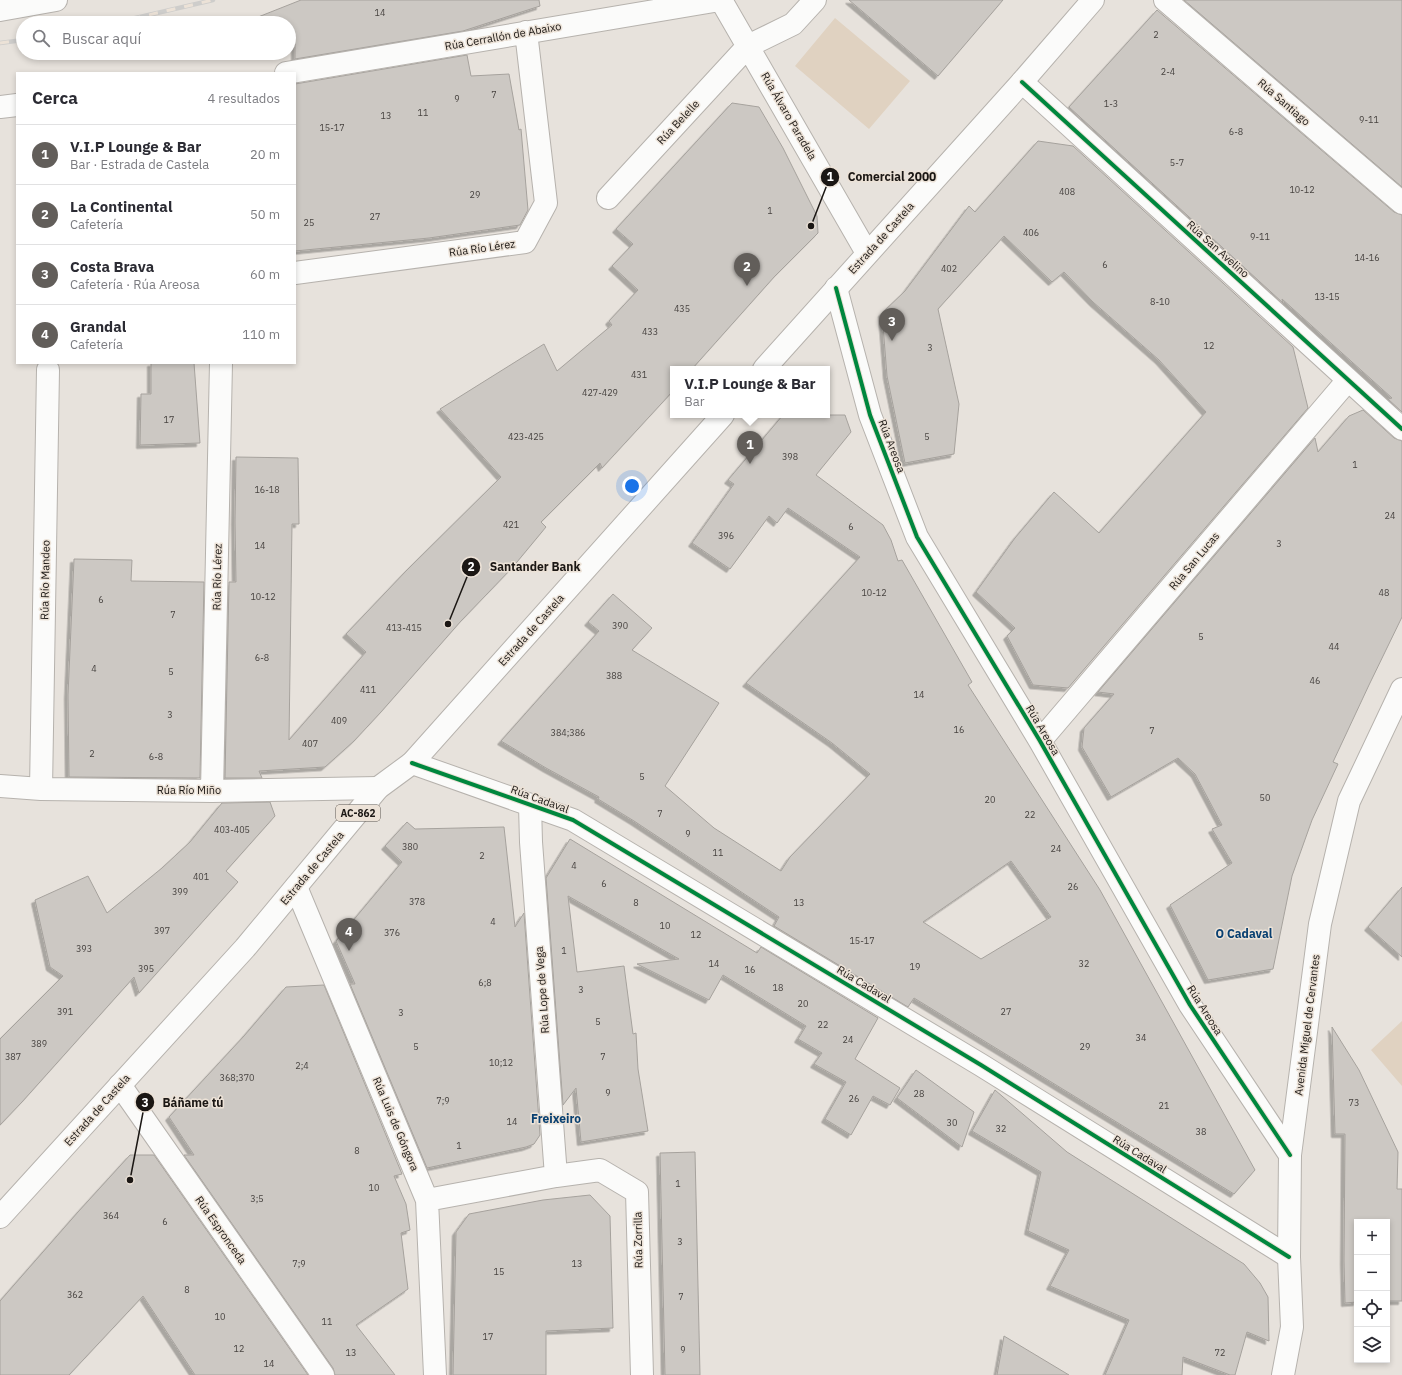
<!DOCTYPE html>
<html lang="es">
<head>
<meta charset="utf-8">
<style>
	body { margin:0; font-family:"IBM Plex Sans",sans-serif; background:#f7f7f7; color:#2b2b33 }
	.controls { position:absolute; right:12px; bottom:12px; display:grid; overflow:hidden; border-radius:0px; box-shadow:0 2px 6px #0003 }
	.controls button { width:36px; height:36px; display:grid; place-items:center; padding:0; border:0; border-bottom:1px solid #e1e1e2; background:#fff; color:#2b2b33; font:20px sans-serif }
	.you { position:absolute; left:632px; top:486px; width:14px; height:14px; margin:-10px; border:3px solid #fff; border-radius:50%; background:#1a73e8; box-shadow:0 0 0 6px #1a73e833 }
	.badge { display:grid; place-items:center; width:26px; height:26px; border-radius:50%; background:#625e5a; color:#fff; font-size:13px; font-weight:700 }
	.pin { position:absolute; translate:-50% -33px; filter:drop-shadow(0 1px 2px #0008) }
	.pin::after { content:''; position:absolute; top:21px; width:14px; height:12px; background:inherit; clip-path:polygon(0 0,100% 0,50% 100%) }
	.popup { position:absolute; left:670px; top:366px; width:160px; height:52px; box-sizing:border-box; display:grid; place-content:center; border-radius:0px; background:#fff; filter:drop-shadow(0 1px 3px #0005); font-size:13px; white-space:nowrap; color:#7c7c81 }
	.popup b { font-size:15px; color:#2b2b33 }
	.popup::after { content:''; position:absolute; left:50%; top:100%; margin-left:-8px; border:8px solid transparent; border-top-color:#fff }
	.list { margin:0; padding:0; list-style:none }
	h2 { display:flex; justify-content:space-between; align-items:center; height:52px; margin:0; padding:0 16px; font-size:17px }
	h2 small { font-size:13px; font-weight:400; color:#7c7c81 }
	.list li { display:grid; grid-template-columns:26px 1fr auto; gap:12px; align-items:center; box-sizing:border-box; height:60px; padding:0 16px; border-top:1px solid #e1e1e2 }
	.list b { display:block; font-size:15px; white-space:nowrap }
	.list p { margin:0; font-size:13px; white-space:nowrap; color:#7c7c81 }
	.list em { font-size:13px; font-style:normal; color:#7c7c81 }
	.icon { flex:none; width:22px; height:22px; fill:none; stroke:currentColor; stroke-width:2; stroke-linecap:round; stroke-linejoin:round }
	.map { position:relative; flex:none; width:1402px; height:1375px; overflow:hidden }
	.search { position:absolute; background:#fff; box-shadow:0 2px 6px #0003; left:16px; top:16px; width:280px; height:44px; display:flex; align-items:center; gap:10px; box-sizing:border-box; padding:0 14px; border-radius:22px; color:#7c7c81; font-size:15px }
	.panel { position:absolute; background:#fff; box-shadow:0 2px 6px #0003; left:16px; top:72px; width:280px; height:292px; border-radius:0px }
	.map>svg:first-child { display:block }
</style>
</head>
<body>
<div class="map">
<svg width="1402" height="1375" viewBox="0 0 1402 1375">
	<defs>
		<filter id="shadow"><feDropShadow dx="-3.5" dy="3.5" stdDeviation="0" flood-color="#0004"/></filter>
	</defs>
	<rect width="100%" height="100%" fill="#e7e2dc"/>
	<path fill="#e0d2c1" d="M835,18L910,81L869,129L795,66Z
		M1402,1021V1086L1371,1050Z"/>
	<path fill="#ccc8c3" stroke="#a6a29d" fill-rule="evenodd" filter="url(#shadow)" d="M301,0H539L540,6L463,31L295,59V44L289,45V23H243Z
		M849,0H1003L938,76Z
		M1184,0H1402V187Z
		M1157,10L1394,212L1402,215V412L1388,399L1392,398L1282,299L1283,303L1069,107Z
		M467,55L471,76L509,74L519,130L521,129L528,210L520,225L429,238L295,251V84Z
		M732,103L759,107L783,148L817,216L818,233L775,276L692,369H673V391L602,468L600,463L541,522L546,527L512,568L461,621L381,712L354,741L325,767L259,771L262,778H225L229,582H236L235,521L236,457L298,458L299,524H292L289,740L366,652L346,634L406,571L501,477L440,409L544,344L557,371L612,325L609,321L638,290L612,266L633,244L616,229Z
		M1038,141L1073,146L1293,347L1308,408L1068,688L1033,685L1007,636L1015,628L976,592L1015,538L1054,492L1099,533L1206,412L1159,360L1093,302L1064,272L1052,282L1004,236L938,309L959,404L954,454L905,463L887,376L882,313L905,291L969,206L975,212Z
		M151,363H194L200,443L140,445L141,394H151Z
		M1363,410L1394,438L1402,441V617L1369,685L1333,762L1338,764L1312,820L1292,876L1273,969L1208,980L1170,905L1232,863L1212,829L1222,825L1195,774L1178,758L1111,797L1082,747L1084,728L1114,694L1098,692L1315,438L1318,452L1349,416Z
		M783,415H845L851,432L816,475L883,525L891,540L898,561L902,560L972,682L968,685L1100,890L1255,1170L1234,1194L914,998L908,1007L774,926L779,917L634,821L598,799L599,797L546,768L501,741L599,631L588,622L613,594L652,628L632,650L719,703L665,786L714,828L781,871L790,857L870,774L832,743L746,683L860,557L788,508L777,523L769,516L730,569L692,543L734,484L728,480ZM1011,861L1051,917L981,959L923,922Z
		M74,559L132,560L131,581L204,582L200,778L69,777L68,695Z
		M270,802L275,816L226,871L238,882L139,993L134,977L22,1102L0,1125V1039L63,976L50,967L35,900L88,876L107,913L162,868L190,842L222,803Z
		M407,822L415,829L504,827L515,927L524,913L540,1135L534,1144L526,1147L427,1168L350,984H355L336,941L402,862L385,846Z
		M570,839L757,953L761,947L878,1018L855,1059L900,1088L890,1105L873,1096L851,1135L825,1119L846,1082L814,1064L822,1053L798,1039L806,1026L723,975L709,1000L637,964L679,959L568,896L577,972L624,966L633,1034L636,1033L638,1069L648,1131L581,1142L576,1088L563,1105L546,878Z
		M1402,887V957L1368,927Z
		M324,985L402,1174L394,1176L406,1204L410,1230L401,1233L408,1289L356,1325L395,1375H335L333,1368L184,1155H194L169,1117L244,1036L286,987Z
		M1332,1027L1359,1070L1398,1152L1397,1189H1402V1301H1387V1222H1357V1302L1345,1303L1344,1261L1345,1134H1335Z
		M916,1070L974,1112L962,1147L897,1098Z
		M995,1090L1067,1152L1244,1264L1260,1283L1268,1297L1269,1341L1247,1332L1235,1375H1230L1183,1357L1182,1375H1105L1129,1320L1050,1286L1069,1250L1028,1231L1041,1172L972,1131Z
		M695,1152L700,1375H665L660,1153Z
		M130,1155H154L308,1375H195L143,1296L69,1375H0V1301L78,1212Z
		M590,1195L610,1216L613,1328L546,1331V1375H453L456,1232L469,1214L543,1200Z
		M1004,1336L1069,1375H997Z"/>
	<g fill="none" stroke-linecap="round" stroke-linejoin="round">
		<defs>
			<path id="minor" d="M721,0L867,253
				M1165,0L1402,203
				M0,10L56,0
				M286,73L720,0
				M1022,82L1402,429
				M0,107L17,105
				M608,198L748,46L793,24L815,0
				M295,273L525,242L546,203L526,32
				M836,288L870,415L917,537L1040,741L1190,1005L1290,1155
				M1040,741L1348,380
				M412,763L573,820L981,1065L1289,1257
				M0,786L41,789L212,791L378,788
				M41,789L48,370
				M212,791L221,363
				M530,805L531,842L556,1176
				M296,887L427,1200L435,1375
				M120,1085L323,1375
				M427,1200L556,1176L600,1170L637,1192L642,1375"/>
			<path id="tertiary" d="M1283,1375L1292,1327L1289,1257L1290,1155L1320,924L1349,801L1402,689"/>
			<path id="primary" d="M764,369L1022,82L1093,0
				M0,1217L245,948L378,788L412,763L723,415"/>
		</defs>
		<use href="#minor" stroke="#b6b2ad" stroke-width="24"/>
		<use href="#tertiary" stroke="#b6b2ad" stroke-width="24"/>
		<use href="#primary" stroke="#b6b2ad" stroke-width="24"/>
		<use href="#minor" stroke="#fbfbfa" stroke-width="22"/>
		<use href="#tertiary" stroke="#fbfbfa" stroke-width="22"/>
		<use href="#primary" stroke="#fbfbfa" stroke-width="22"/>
		<defs>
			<path id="rail" d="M114,23L213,0
				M0,43L23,40"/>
		</defs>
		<use href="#rail" stroke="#cecdcb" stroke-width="4.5"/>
		<use href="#rail" stroke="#ece2d7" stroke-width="3" stroke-dasharray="9" stroke-linecap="butt"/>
		<defs>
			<path id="cycleway" d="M1022,82L1402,429
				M836,288L870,415L917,537L1040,741L1190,1005L1290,1155
				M412,763L573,820L981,1065L1289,1257"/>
		</defs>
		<use href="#cycleway" stroke="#ece2d7" stroke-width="6"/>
		<use href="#cycleway" stroke="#00873e" stroke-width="4"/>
	</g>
	<g text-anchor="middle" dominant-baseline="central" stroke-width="3" stroke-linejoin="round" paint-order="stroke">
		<g font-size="9" fill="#474340">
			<text x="380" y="12">14</text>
			<text x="1156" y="34">2</text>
			<text x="1168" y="71">2-4</text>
			<text x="494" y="94">7</text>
			<text x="457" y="98">9</text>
			<text x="1111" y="103">1-3</text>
			<text x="423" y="112">11</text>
			<text x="386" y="115">13</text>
			<text x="1369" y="119">9-11</text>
			<text x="332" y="127">15-17</text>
			<text x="1236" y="131">6-8</text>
			<text x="1177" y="162">5-7</text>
			<text x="1302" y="189">10-12</text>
			<text x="1067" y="191">408</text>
			<text x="475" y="194">29</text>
			<text x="770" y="210">1</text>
			<text x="375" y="216">27</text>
			<text x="309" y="222">25</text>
			<text x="1031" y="232">406</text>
			<text x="1260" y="236">9-11</text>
			<text x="1367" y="257">14-16</text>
			<text x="1105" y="264">6</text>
			<text x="949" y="268">402</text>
			<text x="1327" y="296">13-15</text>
			<text x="1160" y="301">8-10</text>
			<text x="682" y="308">435</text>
			<text x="650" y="331">433</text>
			<text x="1209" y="345">12</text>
			<text x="930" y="347">3</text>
			<text x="639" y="374">431</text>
			<text x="600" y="392">427-429</text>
			<text x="169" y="419">17</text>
			<text x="526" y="436">423-425</text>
			<text x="927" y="436">5</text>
			<text x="790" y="456">398</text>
			<text x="1355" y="464">1</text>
			<text x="267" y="489">16-18</text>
			<text x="1390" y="515">24</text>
			<text x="511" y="524">421</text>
			<text x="851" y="526">6</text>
			<text x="726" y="535">396</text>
			<text x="1279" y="543">3</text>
			<text x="260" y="545">14</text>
			<text x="874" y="592">10-12</text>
			<text x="1384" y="592">48</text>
			<text x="263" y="596">10-12</text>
			<text x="101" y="599">6</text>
			<text x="173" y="614">7</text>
			<text x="620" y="625">390</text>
			<text x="404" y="627">413-415</text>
			<text x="1201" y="636">5</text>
			<text x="1334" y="646">44</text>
			<text x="262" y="657">6-8</text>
			<text x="94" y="668">4</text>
			<text x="171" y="671">5</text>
			<text x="614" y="675">388</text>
			<text x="1315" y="680">46</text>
			<text x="368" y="689">411</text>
			<text x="919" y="694">14</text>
			<text x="170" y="714">3</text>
			<text x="339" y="720">409</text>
			<text x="959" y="729">16</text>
			<text x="1152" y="730">7</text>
			<text x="568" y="732">384;386</text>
			<text x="310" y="743">407</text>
			<text x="92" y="753">2</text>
			<text x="156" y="756">6-8</text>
			<text x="642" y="776">5</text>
			<text x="1265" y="797">50</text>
			<text x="990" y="799">20</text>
			<text x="660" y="813">7</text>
			<text x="1030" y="814">22</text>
			<text x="232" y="829">403-405</text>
			<text x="688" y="833">9</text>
			<text x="410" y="846">380</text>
			<text x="1056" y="848">24</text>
			<text x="718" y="852">11</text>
			<text x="482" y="855">2</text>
			<text x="574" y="865">4</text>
			<text x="201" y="876">401</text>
			<text x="604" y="883">6</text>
			<text x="1073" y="886">26</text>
			<text x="180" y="891">399</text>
			<text x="417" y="901">378</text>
			<text x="636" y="902">8</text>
			<text x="799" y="902">13</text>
			<text x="493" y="921">4</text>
			<text x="665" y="925">10</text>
			<text x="162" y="930">397</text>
			<text x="392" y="932">376</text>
			<text x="696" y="934">12</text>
			<text x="862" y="940">15-17</text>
			<text x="84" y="948">393</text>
			<text x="564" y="950">1</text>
			<text x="714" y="963">14</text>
			<text x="1084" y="963">32</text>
			<text x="915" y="966">19</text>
			<text x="146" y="968">395</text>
			<text x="750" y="969">16</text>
			<text x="485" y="982">6;8</text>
			<text x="778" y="987">18</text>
			<text x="581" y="989">3</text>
			<text x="803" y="1003">20</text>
			<text x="65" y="1011">391</text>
			<text x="1006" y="1011">27</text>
			<text x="401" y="1012">3</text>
			<text x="598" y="1021">5</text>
			<text x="823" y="1024">22</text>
			<text x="1141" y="1037">34</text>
			<text x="848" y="1039">24</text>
			<text x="39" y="1043">389</text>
			<text x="416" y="1046">5</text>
			<text x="1085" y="1046">29</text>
			<text x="13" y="1056">387</text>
			<text x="603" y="1056">7</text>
			<text x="501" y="1062">10;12</text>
			<text x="302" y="1065">2;4</text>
			<text x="237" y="1077">368;370</text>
			<text x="608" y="1092">9</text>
			<text x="919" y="1093">28</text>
			<text x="854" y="1098">26</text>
			<text x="443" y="1100">7;9</text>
			<text x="1354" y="1102">73</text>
			<text x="1164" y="1105">21</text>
			<text x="512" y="1121">14</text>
			<text x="952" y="1122">30</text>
			<text x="1001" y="1128">32</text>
			<text x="1201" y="1131">38</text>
			<text x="459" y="1145">1</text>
			<text x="357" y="1150">8</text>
			<text x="678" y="1183">1</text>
			<text x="374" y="1187">10</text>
			<text x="257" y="1198">3;5</text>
			<text x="111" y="1215">364</text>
			<text x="165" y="1221">6</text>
			<text x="680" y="1241">3</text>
			<text x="299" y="1263">7;9</text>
			<text x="577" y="1263">13</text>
			<text x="499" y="1271">15</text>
			<text x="187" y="1289">8</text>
			<text x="75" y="1294">362</text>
			<text x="681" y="1296">7</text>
			<text x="220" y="1316">10</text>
			<text x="327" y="1321">11</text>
			<text x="488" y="1336">17</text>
			<text x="239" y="1348">12</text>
			<text x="683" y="1349">9</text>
			<text x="351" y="1352">13</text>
			<text x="1220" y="1352">72</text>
			<text x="269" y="1363">14</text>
		</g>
		<rect fill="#ece2d7" stroke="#5a544e" stroke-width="1" x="336" y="805" width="44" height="16" rx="3"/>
		<g font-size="10" font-weight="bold" fill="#1b1714">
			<text x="358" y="813">AC-862</text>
		</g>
		<g font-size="11" fill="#1b1714" stroke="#ece2d7">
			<text transform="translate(503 36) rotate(-10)">Rúa Cerrallón de Abaixo</text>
			<text transform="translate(1284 102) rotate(41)">Rúa Santiago</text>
			<text transform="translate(789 116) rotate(60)">Rúa Álvaro Paradela</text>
			<text transform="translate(678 122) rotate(-47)">Rúa Belelle</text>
			<text transform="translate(881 238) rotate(-48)">Estrada de Castela</text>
			<text transform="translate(482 248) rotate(-8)">Rúa Río Lérez</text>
			<text transform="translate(1218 249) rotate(42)">Rúa San Avelino</text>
			<text transform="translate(892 446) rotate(69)">Rúa Areosa</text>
			<text transform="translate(1194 561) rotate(-50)">Rúa San Lucas</text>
			<text transform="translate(217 577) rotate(-89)">Rúa Río Lérez</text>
			<text transform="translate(45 580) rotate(-89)">Rúa Río Mandeo</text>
			<text transform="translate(531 630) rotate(-48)">Estrada de Castela</text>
			<text transform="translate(1043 730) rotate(60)">Rúa Areosa</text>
			<text x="189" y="790">Rúa Río Miño</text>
			<text transform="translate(540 799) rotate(20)">Rúa Cadaval</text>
			<text transform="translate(312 868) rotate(-50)">Estrada de Castela</text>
			<text transform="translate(864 984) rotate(31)">Rúa Cadaval</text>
			<text transform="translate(542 990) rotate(-94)">Rúa Lope de Vega</text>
			<text transform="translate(1205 1010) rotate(58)">Rúa Areosa</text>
			<text transform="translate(1307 1025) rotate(-83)">Avenida Miguel de Cervantes</text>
			<text transform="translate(97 1110) rotate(-48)">Estrada de Castela</text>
			<text transform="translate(396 1124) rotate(67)">Rúa Luis de Góngora</text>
			<text transform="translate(1140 1154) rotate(32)">Rúa Cadaval</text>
			<text transform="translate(221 1230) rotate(55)">Rúa Espronceda</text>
			<text transform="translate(638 1240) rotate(-91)">Rúa Zorrilla</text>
		</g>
		<g font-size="12" font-weight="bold" fill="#094071" stroke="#ece2d7">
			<text x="1244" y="933">O Cadaval</text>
			<text x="556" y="1118">Freixeiro</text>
		</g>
	</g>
	<path fill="none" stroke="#1b1714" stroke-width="1.5" d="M811 226L830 177M448 624L471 567M130 1180L145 1102"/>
	<g fill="#1b1714" stroke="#ece2d7" stroke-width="1.5">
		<circle cx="811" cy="226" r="4"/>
		<circle cx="448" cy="624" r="4"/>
		<circle cx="130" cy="1180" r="4"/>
		<circle cx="830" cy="177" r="10"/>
		<circle cx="471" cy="567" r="10"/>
		<circle cx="145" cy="1102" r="10"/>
	</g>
	<g font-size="12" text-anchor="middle" font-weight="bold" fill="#fff">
		<text x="830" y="181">1</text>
		<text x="471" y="571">2</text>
		<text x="145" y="1107">3</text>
	</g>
	<g font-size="12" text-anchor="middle" font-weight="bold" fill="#1b1714" stroke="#ece2d7" stroke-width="3" stroke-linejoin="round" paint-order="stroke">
		<text x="892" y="181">Comercial 2000</text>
		<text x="535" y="571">Santander Bank</text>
		<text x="193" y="1107">Báñame tú</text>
	</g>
</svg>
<div class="controls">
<button>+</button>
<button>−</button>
<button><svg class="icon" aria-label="locate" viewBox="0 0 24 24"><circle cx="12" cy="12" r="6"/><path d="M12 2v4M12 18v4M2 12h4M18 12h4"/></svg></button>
<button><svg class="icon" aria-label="layers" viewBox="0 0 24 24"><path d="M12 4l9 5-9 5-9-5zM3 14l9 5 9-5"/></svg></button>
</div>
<div class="you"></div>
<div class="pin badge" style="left:750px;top:464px">1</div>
<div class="popup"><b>V.I.P Lounge &amp; Bar</b>Bar</div>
<div class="pin badge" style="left:747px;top:286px">2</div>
<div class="pin badge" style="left:892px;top:341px">3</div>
<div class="pin badge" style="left:349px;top:951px">4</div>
<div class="search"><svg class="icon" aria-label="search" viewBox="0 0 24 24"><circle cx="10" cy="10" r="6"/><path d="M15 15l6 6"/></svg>Buscar aquí</div>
<section class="panel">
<h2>Cerca<small>4 resultados</small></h2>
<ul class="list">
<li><span class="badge">1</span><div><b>V.I.P Lounge &amp; Bar</b><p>Bar · Estrada de Castela</p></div><em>20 m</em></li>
<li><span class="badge">2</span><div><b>La Continental</b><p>Cafetería</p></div><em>50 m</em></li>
<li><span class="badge">3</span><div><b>Costa Brava</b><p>Cafetería · Rúa Areosa</p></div><em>60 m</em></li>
<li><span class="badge">4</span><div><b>Grandal</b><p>Cafetería</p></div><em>110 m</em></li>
</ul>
</section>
</div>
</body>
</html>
